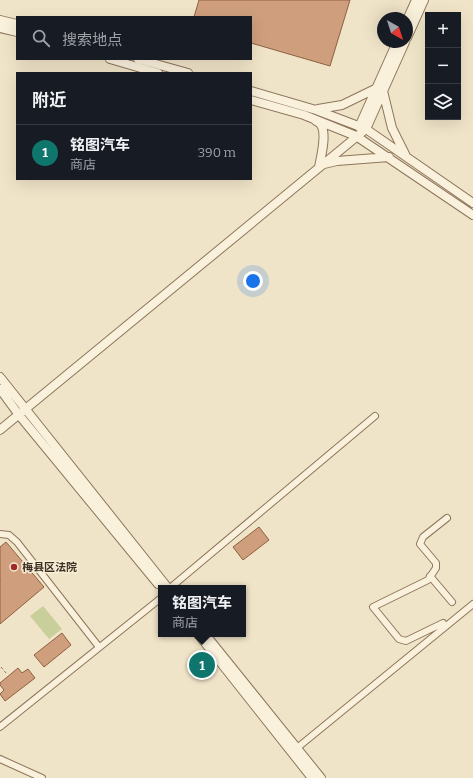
<!DOCTYPE html>
<html lang="zh">
<head>
<meta charset="utf-8">
<style>
	body { margin:0; font-family:Bitter,"Noto Sans SC",serif; background:#242831; color:#f1f3f6 }
	.controls { position:absolute; right:12px; top:12px; display:grid; overflow:hidden; border-radius:0px; box-shadow:0 4px 16px #0002 }
	.controls button { width:36px; height:36px; display:grid; place-items:center; padding:0; border:0; border-bottom:1px solid #363941; background:#171b24; color:#f1f3f6; font:20px sans-serif }
	.compass { position:absolute; left:377px; top:12px; width:36px; height:36px; border-radius:50%; background:#171b24; box-shadow:0 4px 16px #0002; rotate:141deg }
	.you { position:absolute; left:253px; top:281px; width:14px; height:14px; margin:-10px; border:3px solid #fff; border-radius:50%; background:#1a73e8; box-shadow:0 0 0 6px #1a73e833 }
	.badge { display:grid; place-items:center; width:26px; height:26px; border-radius:50%; background:#0f766e; color:#fff; font-size:13px; font-weight:700 }
	.pin { position:absolute; translate:-50% -50%; border:2px solid #fff; box-shadow:0 1px 4px #0006 }
	.popup { position:absolute; left:158px; top:585px; width:88px; height:52px; box-sizing:border-box; display:grid; place-content:center; border-radius:0px; background:#171b24; filter:drop-shadow(0 1px 3px #0005); font-size:13px; white-space:nowrap; color:#9ea1a6 }
	.popup b { font-size:15px; color:#f1f3f6 }
	.popup::after { content:''; position:absolute; left:50%; top:100%; margin-left:-8px; border:8px solid transparent; border-top-color:#171b24 }
	.list { margin:0; padding:0; list-style:none }
	h2 { display:flex; justify-content:space-between; align-items:center; height:52px; margin:0; padding:0 16px; font-size:17px }
	h2 small { font-size:13px; font-weight:400; color:#9ea1a6 }
	.list li { display:grid; grid-template-columns:26px 1fr auto; gap:12px; align-items:center; box-sizing:border-box; height:56px; padding:0 16px; border-top:1px solid #363941 }
	.list b { display:block; font-size:15px; white-space:nowrap }
	.list p { margin:0; font-size:13px; white-space:nowrap; color:#9ea1a6 }
	.list em { font-size:13px; font-style:normal; color:#9ea1a6 }
	.icon { flex:none; width:22px; height:22px; fill:none; stroke:currentColor; stroke-width:2; stroke-linecap:round; stroke-linejoin:round }
	.map { position:relative; flex:none; width:473px; height:778px; overflow:hidden }
	.search { position:absolute; background:#171b24; box-shadow:0 4px 16px #0002; left:16px; top:16px; width:236px; height:44px; display:flex; align-items:center; gap:10px; box-sizing:border-box; padding:0 14px; border-radius:0px; color:#9ea1a6; font-size:15px }
	.panel { position:absolute; background:#171b24; box-shadow:0 4px 16px #0002; left:16px; top:72px; width:236px; height:108px; border-radius:0px }
	.map>svg:first-child { display:block }
</style>
</head>
<body>
<div class="map">
<svg width="473" height="778" viewBox="0 0 473 778">
	<rect width="100%" height="100%" fill="#f0e4c8"/>
	<path fill="#c9cf9b" d="M43,606L62,629L49,639L30,616Z"/>
	<path fill="#cf9f7d" stroke="#8d5f41" d="M199,0H350L330,66L251,43V17H194Z
		M259,527L269,540L243,560L233,547Z
		M6,542L44,587L0,624V547Z
		M62,633L71,645L44,667L34,655Z
		M18,668L22,673L28,669L35,678L5,701L0,694L4,690L0,685V683Z"/>
	<g fill="none" stroke-linecap="round" stroke-linejoin="round">
		<defs>
			<path id="minor" d="M0,534L9,535L17,542L99,647
				M430,576L452,602
				M170,588L375,416
				M443,623L406,641L399,639L373,607L428,580L436,568V563L420,544L423,537L447,518
				M0,727L161,598
				M297,748L473,604
				M0,759L42,778"/>
			<path id="tertiary" d="M0,20L17,24
				M407,20L416,0
				M0,28L17,32
				M407,38L424,0
				M110,59L158,73
				M138,59L188,73
				M251,91L316,110L366,129L473,203
				M383,91L392,128L405,154
				M251,100L304,115L356,136L473,215
				M318,109L342,105L377,88
				M316,121C318,122 320,123 321,125C327,134 321,157 319,167
				M359,127L397,42
				M324,164L337,161L389,157
				M0,377L168,588
				M0,389L19,415L158,584
				M0,430L366,129L405,42
				M198,634L312,778
				M205,634L321,778"/>
		</defs>
		<use href="#minor" stroke="#8d765c" stroke-width="8"/>
		<use href="#tertiary" stroke="#8d765c" stroke-width="10"/>
		<path stroke="#8d765c" stroke-width="1" stroke-dasharray="3 2" stroke-linecap="butt" d="M0,579L1,580
			M1,667L6,673"/>
		<use href="#minor" stroke="#faf1dc" stroke-width="6"/>
		<use href="#tertiary" stroke="#faf1dc" stroke-width="8"/>
	</g>
	<circle fill="#9e2a2b" stroke="#f7eed8" stroke-width="1.5" cx="14" cy="567" r="4"/>
	<g text-anchor="middle" dominant-baseline="central" stroke-width="3" stroke-linejoin="round" paint-order="stroke">
		<g font-size="11" font-weight="bold" fill="#3d2e20" stroke="#f7eed8" text-anchor="start">
			<text x="22" y="567">梅县区法院</text>
		</g>
	</g>
</svg>
<div class="controls">
<button>+</button>
<button>−</button>
<button><svg class="icon" aria-label="layers" viewBox="0 0 24 24"><path d="M12 4l9 5-9 5-9-5zM3 14l9 5 9-5"/></svg></button>
</div>
<svg class="compass" viewBox="-18 -18 36 36"><path d="M0-13l5 13h-10z" fill="#e53935"/><path d="M0 13l5-13h-10z" fill="#9ea1a6"/></svg>
<div class="you"></div>
<div class="pin badge" style="left:202px;top:665px">1</div>
<div class="popup"><b>铭图汽车</b>商店</div>
<div class="search"><svg class="icon" aria-label="search" viewBox="0 0 24 24"><circle cx="10" cy="10" r="6"/><path d="M15 15l6 6"/></svg>搜索地点</div>
<section class="panel">
<h2>附近<small></small></h2>
<ul class="list">
<li><span class="badge">1</span><div><b>铭图汽车</b><p>商店</p></div><em>390 m</em></li>
</ul>
</section>
</div>
</body>
</html>
